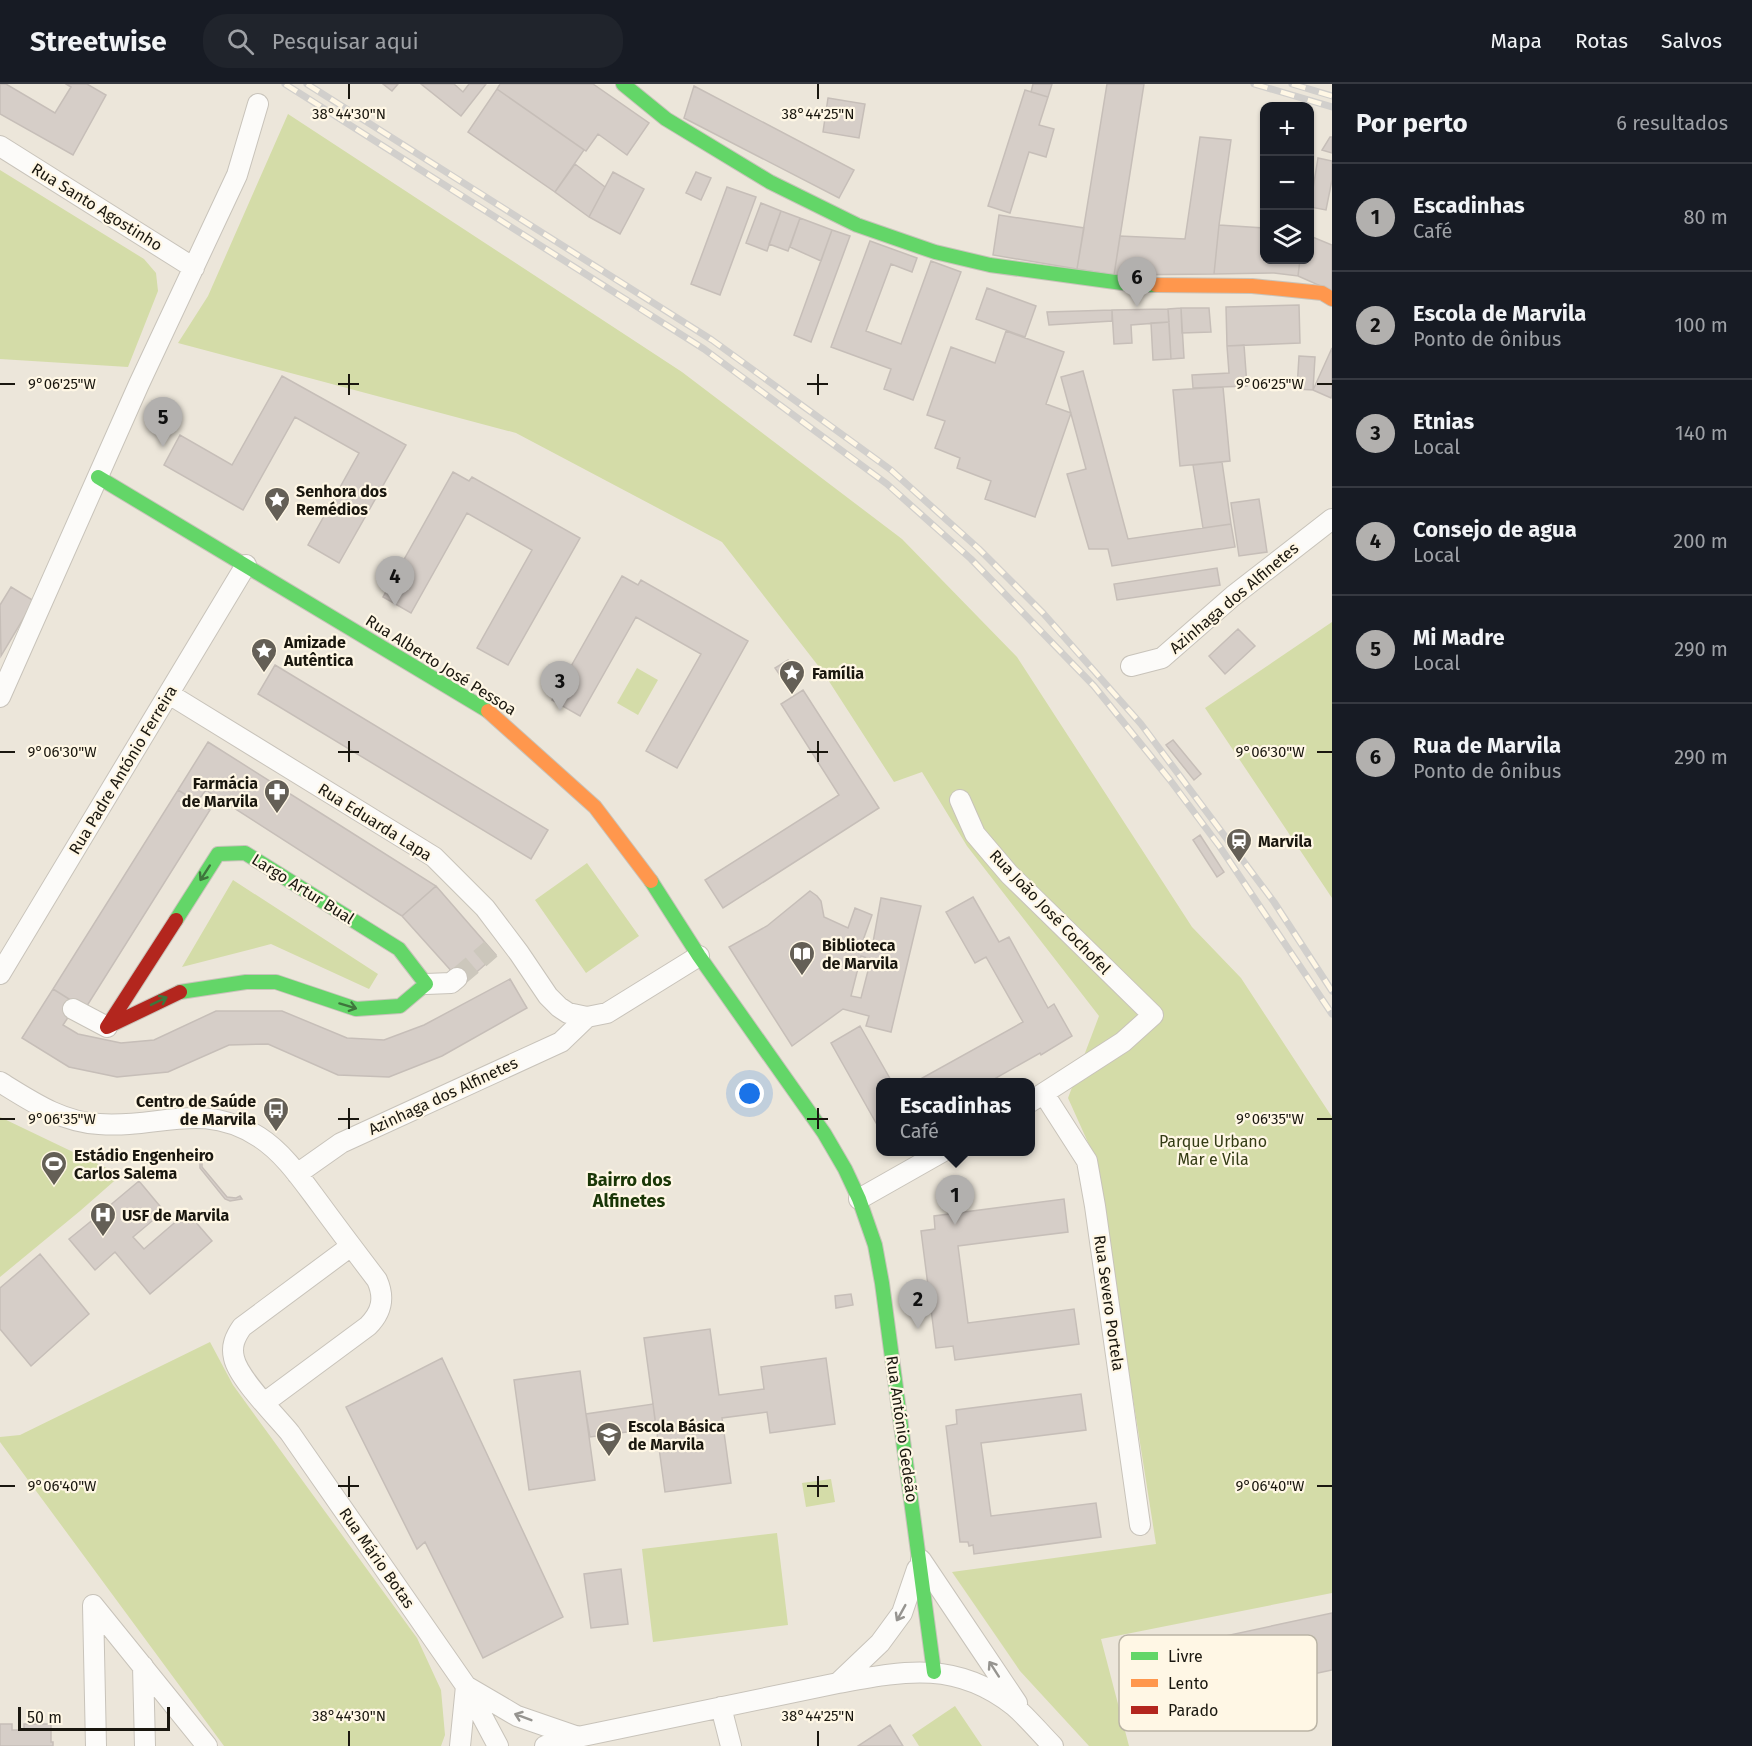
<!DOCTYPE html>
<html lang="pt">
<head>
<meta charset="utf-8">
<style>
	body { margin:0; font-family:"Fira Sans",sans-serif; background:#20242c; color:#f1f3f6 }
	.controls { position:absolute; right:18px; top:18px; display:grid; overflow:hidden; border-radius:12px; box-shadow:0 2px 4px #0004 }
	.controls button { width:54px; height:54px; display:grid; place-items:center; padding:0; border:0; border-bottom:2px solid #363941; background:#171b24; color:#f1f3f6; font:30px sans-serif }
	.scale { position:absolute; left:18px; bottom:15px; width:152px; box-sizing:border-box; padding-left:6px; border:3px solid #1a170f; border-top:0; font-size:16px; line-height:21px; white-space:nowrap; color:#1a170f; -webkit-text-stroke:4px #fff7e5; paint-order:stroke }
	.you { position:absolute; left:750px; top:1010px; width:21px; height:21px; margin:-15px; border:4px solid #fff; border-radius:50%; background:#1a73e8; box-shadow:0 0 0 9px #1a73e833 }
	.badge { display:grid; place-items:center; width:39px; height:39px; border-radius:50%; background:#b2b0ae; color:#111; font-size:20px; font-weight:700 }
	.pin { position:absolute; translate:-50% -50px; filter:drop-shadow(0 2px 3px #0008) }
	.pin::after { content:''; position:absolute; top:32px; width:21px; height:18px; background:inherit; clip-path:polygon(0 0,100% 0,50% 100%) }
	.popup { position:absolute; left:876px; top:994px; width:159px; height:78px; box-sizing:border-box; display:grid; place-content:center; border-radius:12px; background:#171b24; filter:drop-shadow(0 2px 4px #0005); font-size:20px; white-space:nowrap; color:#9ea1a6 }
	.popup b { font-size:22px; color:#f1f3f6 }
	.popup::after { content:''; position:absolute; left:50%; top:100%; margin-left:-12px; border:12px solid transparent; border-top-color:#171b24 }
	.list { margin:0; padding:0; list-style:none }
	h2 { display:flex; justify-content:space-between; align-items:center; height:78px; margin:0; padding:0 24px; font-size:26px }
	h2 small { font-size:20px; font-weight:400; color:#9ea1a6 }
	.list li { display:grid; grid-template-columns:39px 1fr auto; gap:18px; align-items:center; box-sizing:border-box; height:108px; padding:0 24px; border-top:2px solid #363941 }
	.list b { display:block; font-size:22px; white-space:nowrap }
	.list p { margin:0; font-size:20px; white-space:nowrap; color:#9ea1a6 }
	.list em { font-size:20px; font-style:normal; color:#9ea1a6 }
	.icon { flex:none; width:33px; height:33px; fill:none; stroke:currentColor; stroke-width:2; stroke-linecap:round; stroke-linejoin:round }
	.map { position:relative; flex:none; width:1332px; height:1662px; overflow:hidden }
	header { display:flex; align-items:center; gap:36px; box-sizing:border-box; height:84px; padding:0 30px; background:#171b24; border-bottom:2px solid #363941 }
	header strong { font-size:28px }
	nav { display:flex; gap:33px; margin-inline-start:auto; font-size:21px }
	.search { width:420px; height:54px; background:#20242c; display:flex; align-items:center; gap:15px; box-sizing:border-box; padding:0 21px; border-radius:24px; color:#9ea1a6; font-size:22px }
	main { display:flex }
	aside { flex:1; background:#171b24 }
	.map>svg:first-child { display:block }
</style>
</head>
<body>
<header>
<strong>Streetwise</strong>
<div class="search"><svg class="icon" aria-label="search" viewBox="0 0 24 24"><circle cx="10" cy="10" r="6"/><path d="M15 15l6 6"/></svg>Pesquisar aqui</div>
<nav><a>Mapa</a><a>Rotas</a><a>Salvos</a></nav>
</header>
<main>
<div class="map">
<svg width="1332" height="1662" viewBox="0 0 1332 1662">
	<rect width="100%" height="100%" fill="#ece6da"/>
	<path fill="#d4dca8" d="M288,30L682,288L902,455L1017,573L1192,843L1241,894L1332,1033V1509L1101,1555L1129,1662H1089L1020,1587L952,1488L1156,1460L1095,1074L1068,1014L1099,932L967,762L922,688L894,698L823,588L722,458L516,349L178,259L208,212Z
		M0,86L144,175L156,189L158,207L128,283L0,275Z
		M1332,538V814L1205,624Z
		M637,584L658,596L638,631L617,619Z
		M587,779L639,852L586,889L535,816Z
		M233,796L378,890L369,905L271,860L182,883Z
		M0,1033L121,1091L80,1127L0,1193Z
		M210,1258L233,1301L417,1554L441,1606L445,1651L441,1662H224L0,1358V1353L20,1351Z
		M831,1395L835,1418L806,1423L802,1399Z
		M777,1449L788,1541L653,1558L642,1465Z
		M955,1622L982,1662H919L912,1651Z"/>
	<path fill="#d6cec8" stroke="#c6beb8" stroke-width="1.5" fill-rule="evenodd" d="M0,0H6L55,29L71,3L66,0H87L106,11L73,71L0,30Z
		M383,0H398L392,7Z
		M421,0H454L463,8L469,0H486L461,32Z
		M500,0H593L649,39L627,71L598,50L586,67L497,5Z
		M1033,0H1052L1048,13L1031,8Z
		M1107,0H1144L1114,191L1077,185Z
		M694,2L854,86L839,114L684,34Z
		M497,5L584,66L555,108L468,48Z
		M1025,6L1048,13L1039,41L1054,45L1046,73L1029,68L1010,129L988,122Z
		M828,14L865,20L859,54L823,48Z
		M1200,53L1231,56L1219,141L1214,190L1114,191L1120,152L1185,155Z
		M1330,53H1332V69L1322,66Z
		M1318,74L1332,77V96L1326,126L1310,123Z
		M575,80L605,103L589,133L555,108Z
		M613,88L644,105L620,150L589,133Z
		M696,88L711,94L701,116L686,109Z
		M727,103L756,113L720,211L691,200Z
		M761,119L781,127L767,167L746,159Z
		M781,127L800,134L788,167L769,160Z
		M999,131L1084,144L1077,185L993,171Z
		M800,134L832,146L821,177L790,163Z
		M1219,141L1264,144V176H1300L1298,192L1274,189L1214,190Z
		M832,146L850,152L811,258L794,251Z
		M1310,152L1332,161V207L1298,192L1300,176H1310Z
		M870,157L917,174L912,188L891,180L866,247L901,260L931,177L961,188L913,316L884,305L891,285L831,263Z
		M987,204L1036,222L1025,253L976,235Z
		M1299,221L1300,259L1227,262L1226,223Z
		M1181,224L1184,274L1171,275L1168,225Z
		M1181,224H1209L1211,248L1182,249Z
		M1168,225L1169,238L1131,241L1132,259L1114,260L1112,226Z
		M1112,226V237L1049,241L1047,228Z
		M1169,238L1171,275L1153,276L1151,239Z
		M1006,247L1064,268L1046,320L1071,329L1035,433L985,415L991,397L957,384L960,374L935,364L945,337L927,331L951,263L995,279Z
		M1244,261L1247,302L1193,304L1192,291L1229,289L1227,262Z
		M1332,264V311L1331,314L1313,306Z
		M1299,272L1315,273L1313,306L1297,305Z
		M1083,287L1128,455L1231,440L1235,463L1112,482L1108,465H1089L1067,390L1086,385L1061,293Z
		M282,292L406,361L339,479L308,461L359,369L295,333L243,426L164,381L180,351L232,381Z
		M1223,303L1230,377L1180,382L1173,306Z
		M1222,378L1231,440L1203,444L1193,381Z
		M453,388L469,397L472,393L580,454L508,581L477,564L532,466L467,429L411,529L383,513Z
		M1259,415L1267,468L1239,472L1231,419Z
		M1217,484L1220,501L1117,516L1114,500Z
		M622,492L638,501L641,496L748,557L677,684L646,667L701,570L636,533L580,632L552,616Z
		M11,503L34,517L1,572L0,521Z
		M1238,545L1255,562L1225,590L1209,572Z
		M788,576L800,595L788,603L775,584Z
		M275,581L548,746L531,775L258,610Z
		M803,606L879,724L723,824L705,796L839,711L781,620Z
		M1173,656L1201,690L1194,696L1166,661Z
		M208,658L330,735L436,802L402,832L206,706L197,718L178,706Z
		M178,706L210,726L85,925L53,905Z
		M1200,751L1224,788L1217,793L1193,756Z
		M436,802L496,871L463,900L402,832Z
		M810,807L817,812L821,817L824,833L848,844L855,824L872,831L861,862L872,864L881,814L921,822L891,948L866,942L869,932L843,925L792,962L729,863L767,842ZM861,872L871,875L861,914L851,912Z
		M973,813L999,858L1009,853L1048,924L1054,920L1072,952L1041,971L1040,969L989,998H915L1023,938L986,873L975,879L946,828Z
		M510,895L527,924L442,972L389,993L338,991L268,960L229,961L168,988L117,993L69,983L22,954L53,905L77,920L63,941L78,950L121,959L154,956L216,927H282L347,954L384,956L424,941Z
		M860,942L892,998H880V1046L831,959Z
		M203,1071L205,1073L202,1076V1083L227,1113L236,1114L240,1112L242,1115L230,1117L225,1115L200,1084V1076Z
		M139,1097L164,1127L133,1153L144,1165L187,1128L212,1157L150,1210L115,1168L95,1186L69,1155L95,1134L101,1141L114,1130L108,1123Z
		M1064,1115L1068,1148L958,1162L968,1239L1074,1225L1079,1260L955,1276L953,1262L936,1264L921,1147L935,1145L934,1132Z
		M40,1170L89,1230L31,1282L0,1245V1204Z
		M851,1210L853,1221L836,1224L835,1212Z
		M710,1245L719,1311L764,1305L761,1283L826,1274L835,1340L770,1349L767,1328L722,1334L731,1399L665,1408L644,1254Z
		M442,1274L563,1533L483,1574L425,1458L417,1465L346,1323Z
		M580,1287L595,1396L529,1406L514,1296Z
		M1081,1310L1086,1346L981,1359L991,1432L1096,1419L1101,1453L974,1470L973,1461L969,1462L968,1458H960L946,1342L957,1340L956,1326Z
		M653,1320L656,1344L590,1353L586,1330Z
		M621,1485L628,1540L591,1544L584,1490Z
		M1332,1529V1586L1144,1626L1132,1572Z
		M0,1640H12V1646H24V1640H51V1658H53V1662H0Z
		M890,1641L903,1662H858Z"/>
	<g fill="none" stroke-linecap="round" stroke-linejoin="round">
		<path stroke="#ccc7bc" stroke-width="20" stroke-dasharray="20 10" stroke-linecap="butt" d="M457,894L491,865"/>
		<defs>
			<path id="street" d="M0,62L194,184
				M1131,582L1162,574L1233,512L1332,435
				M169,610L434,773L485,824L519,869L548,912L559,923L568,929L587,933L607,929L699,872
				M0,613L139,300L237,91L258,20
				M960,716L975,750L1009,790L1153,931L1123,958L1030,1018
				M0,890L246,481
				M426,900L451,899L457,894
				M73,925L107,943
				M0,998C31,1017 61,1038 99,1040C159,1045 201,1016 259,1053C284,1069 302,1096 320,1120C339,1146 358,1171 377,1196C385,1214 382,1228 368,1242L264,1319
				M1044,1010L1087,1077L1095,1122L1140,1441
				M297,1090L341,1059L561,958L587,933
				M859,1115L942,1068
				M351,1162L242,1243C235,1253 231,1262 234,1274C238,1294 276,1332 290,1349L466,1602L498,1662
				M921,1476L1017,1619
				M143,1582L145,1662
				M838,1599L880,1559L902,1529L917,1485
				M721,1623L731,1662
				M96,1662L93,1521L207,1662
				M460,1662L466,1602L517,1632L578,1653
				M545,1662L578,1653L838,1599C904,1587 956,1576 1014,1622C1028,1634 1040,1649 1053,1662"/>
			<path id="fast" d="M623,0L666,35L770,98L857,141L935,168L990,181L1137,201H1156
				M98,393L488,627
				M651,797L699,872L824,1049L845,1085L859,1115L875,1161L882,1199L934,1588
				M176,836L218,770L245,769
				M180,908L246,898H276L356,925L400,922L426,900L399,865L245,769"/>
			<path id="slow" d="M1156,201L1252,202L1322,209L1332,215
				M488,627L595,723L651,797"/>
			<path id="jam" d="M176,836L107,943L180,908"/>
		</defs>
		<use href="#street" stroke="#c8c3ba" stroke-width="22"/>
		<use href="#fast" stroke="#c8c3ba" stroke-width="16"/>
		<use href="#slow" stroke="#c8c3ba" stroke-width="16"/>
		<use href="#jam" stroke="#c8c3ba" stroke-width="16"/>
		<use href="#street" stroke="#fcfbf9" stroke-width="20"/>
		<use href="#fast" stroke="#63d668" stroke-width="14"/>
		<use href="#slow" stroke="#ff974d" stroke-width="14"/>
		<use href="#jam" stroke="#b3261e" stroke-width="14"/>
		<defs>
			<path id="rail" d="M285,0L704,265L887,400L971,475L1094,602L1170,696L1220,763L1332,930
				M307,0L712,256L891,386L979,465L1043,529L1141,640L1274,818L1332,907
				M1254,0L1332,23
				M1292,0L1332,12"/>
		</defs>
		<use href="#rail" stroke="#d1cfcc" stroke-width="7"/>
		<use href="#rail" stroke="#fff7e5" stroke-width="4.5" stroke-dasharray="14" stroke-linecap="butt"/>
	</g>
	<defs><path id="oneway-shaft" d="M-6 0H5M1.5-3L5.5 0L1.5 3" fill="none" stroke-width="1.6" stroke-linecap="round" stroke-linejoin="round" transform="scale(1.5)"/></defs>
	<g stroke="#3e763c">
		<use href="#oneway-shaft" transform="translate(205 789) rotate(123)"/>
		<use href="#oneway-shaft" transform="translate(159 917) rotate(-26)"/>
		<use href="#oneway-shaft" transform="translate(348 922) rotate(17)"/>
	</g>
	<g stroke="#969490">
		<use href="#oneway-shaft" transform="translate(901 1529) rotate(119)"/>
		<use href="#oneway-shaft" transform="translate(994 1585) rotate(-123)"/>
		<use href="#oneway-shaft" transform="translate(523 1633) rotate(-159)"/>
	</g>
	<path fill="none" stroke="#1a170f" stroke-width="2" d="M349,0V15M818,0V15M349,290V311M818,290V311M0,300H15M338,300H359M807,300H828M1317,300H1332M349,657V678M818,657V678M0,668H15M338,668H359M807,668H828M1317,668H1332M349,1024V1045M818,1024V1045M0,1035H15M338,1035H359M807,1035H828M1317,1035H1332M349,1392V1413M818,1392V1413M0,1402H15M338,1402H359M807,1402H828M1317,1402H1332M349,1647V1662M818,1647V1662"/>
	<defs>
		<symbol id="sight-pin" viewBox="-11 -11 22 30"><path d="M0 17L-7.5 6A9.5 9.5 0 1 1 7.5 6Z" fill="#645f56" stroke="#fff7e5"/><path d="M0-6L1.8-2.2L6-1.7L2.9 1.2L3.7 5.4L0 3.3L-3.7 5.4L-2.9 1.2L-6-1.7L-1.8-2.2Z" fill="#fff"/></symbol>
		<symbol id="pharmacy-pin" viewBox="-11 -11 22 30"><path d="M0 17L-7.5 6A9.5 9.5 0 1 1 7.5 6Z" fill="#645f56" stroke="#fff7e5"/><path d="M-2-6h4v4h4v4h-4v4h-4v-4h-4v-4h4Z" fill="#fff"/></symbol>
		<symbol id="station-pin" viewBox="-11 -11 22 30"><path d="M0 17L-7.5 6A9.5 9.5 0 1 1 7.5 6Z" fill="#645f56" stroke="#fff7e5"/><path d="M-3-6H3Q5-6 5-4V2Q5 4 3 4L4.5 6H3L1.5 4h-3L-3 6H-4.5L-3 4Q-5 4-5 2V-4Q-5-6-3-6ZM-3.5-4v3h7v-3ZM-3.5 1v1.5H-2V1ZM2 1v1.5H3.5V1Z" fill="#fff"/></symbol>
		<symbol id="library-pin" viewBox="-11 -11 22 30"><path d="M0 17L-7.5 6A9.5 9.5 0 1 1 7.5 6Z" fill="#645f56" stroke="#fff7e5"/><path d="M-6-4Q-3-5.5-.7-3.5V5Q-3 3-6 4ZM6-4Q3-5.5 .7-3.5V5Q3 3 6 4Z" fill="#fff"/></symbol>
		<symbol id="bus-pin" viewBox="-11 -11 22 30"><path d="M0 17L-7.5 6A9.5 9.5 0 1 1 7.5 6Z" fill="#645f56" stroke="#fff7e5"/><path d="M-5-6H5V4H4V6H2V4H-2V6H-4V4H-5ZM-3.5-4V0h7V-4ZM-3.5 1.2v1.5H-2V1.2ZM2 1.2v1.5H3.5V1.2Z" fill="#fff"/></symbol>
		<symbol id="stadium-pin" viewBox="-11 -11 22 30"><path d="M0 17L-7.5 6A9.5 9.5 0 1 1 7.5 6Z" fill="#645f56" stroke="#fff7e5"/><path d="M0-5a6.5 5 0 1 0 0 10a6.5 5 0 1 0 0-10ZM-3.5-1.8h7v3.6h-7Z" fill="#fff"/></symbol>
		<symbol id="hospital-pin" viewBox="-11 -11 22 30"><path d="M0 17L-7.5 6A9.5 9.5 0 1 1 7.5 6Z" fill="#645f56" stroke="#fff7e5"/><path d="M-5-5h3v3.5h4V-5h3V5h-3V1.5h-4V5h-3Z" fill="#fff"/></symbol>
		<symbol id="school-pin" viewBox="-11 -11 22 30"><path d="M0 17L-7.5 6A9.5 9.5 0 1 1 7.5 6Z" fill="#645f56" stroke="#fff7e5"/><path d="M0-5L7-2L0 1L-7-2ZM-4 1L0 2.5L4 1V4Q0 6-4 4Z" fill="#fff"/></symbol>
	</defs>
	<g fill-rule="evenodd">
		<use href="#sight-pin" x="262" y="401" width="30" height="40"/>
		<use href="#sight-pin" x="249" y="552" width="30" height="40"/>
		<use href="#sight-pin" x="777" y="574" width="30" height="40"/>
		<use href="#pharmacy-pin" x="262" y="693" width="30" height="40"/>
		<use href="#station-pin" x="1224" y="742" width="30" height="40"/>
		<use href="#library-pin" x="787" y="855" width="30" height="40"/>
		<use href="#bus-pin" x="261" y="1011" width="30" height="40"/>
		<use href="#stadium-pin" x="39" y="1065" width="30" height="40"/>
		<use href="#hospital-pin" x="88" y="1116" width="30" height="40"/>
		<use href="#school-pin" x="594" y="1336" width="30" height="40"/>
	</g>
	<g text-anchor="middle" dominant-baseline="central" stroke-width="4.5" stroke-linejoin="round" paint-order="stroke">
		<g font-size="16" fill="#1a170f" stroke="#fff7e5">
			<text transform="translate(97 123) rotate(32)">Rua Santo Agostinho</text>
			<text transform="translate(1234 514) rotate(-40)">Azinhaga dos Alfinetes</text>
			<text transform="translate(441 581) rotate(32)">Rua Alberto José Pessoa</text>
			<text transform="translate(123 686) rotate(-59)">Rua Padre António Ferreira</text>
			<text transform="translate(375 738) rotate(32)">Rua Eduarda Lapa</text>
			<text transform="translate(303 805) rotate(32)">Largo Artur Bual</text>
			<text transform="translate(1050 828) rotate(46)">Rua João José Cochofel</text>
			<text transform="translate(443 1012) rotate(-25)">Azinhaga dos Alfinetes</text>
			<text transform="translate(1109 1219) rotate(82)">Rua Severo Portela</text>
			<text transform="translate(902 1345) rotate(82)">Rua António Gedeão</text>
			<text transform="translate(377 1474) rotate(55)">Rua Mário Botas</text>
		</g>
		<g font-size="16" font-weight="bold" fill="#1a170f" stroke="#fff7e5" text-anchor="start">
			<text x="296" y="407">Senhora dos<tspan x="296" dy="18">Remédios</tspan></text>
			<text x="284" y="558">Amizade<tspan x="284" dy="18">Autêntica</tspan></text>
			<text x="812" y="589">Família</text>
			<text x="258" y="699" text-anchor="end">Farmácia<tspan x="258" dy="18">de Marvila</tspan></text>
			<text x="1258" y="757">Marvila</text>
			<text x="822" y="861">Biblioteca<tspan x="822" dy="18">de Marvila</tspan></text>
			<text x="256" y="1017" text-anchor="end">Centro de Saúde<tspan x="256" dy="18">de Marvila</tspan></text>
			<text x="74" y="1071">Estádio Engenheiro<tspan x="74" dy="18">Carlos Salema</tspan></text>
			<text x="122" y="1131">USF de Marvila</text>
			<text x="628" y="1342">Escola Básica<tspan x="628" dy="18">de Marvila</tspan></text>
		</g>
		<g font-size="16" fill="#343c15" stroke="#fff7e5">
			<text x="1213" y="1057">Parque Urbano<tspan x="1213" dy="18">Mar e Vila</tspan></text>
		</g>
		<g font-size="18" font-weight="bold" fill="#1a3707" stroke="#fff7e5">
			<text x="629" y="1096">Bairro dos<tspan x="629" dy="21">Alfinetes</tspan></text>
		</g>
	</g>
	<rect x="1119" y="1551" width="198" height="96" rx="9" fill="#fff7e5" stroke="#bab4a5" stroke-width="1.5"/>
	<rect x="1131" y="1568" width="27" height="8" fill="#63d668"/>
	<rect x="1131" y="1595" width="27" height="8" fill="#ff974d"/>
	<rect x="1131" y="1622" width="27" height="8" fill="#b3261e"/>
	<g font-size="16" fill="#1a170f">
		<text x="1168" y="1578">Livre</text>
		<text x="1168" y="1605">Lento</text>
		<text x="1168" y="1632">Parado</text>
	</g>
	<g font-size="15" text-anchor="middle" fill="#1a170f" stroke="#fff7e5" stroke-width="4.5" stroke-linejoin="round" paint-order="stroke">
		<text x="349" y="35">38°44'30"N</text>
		<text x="818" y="35">38°44'25"N</text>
		<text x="1270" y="305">9°06'25"W</text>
		<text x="62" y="305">9°06'25"W</text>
		<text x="1270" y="673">9°06'30"W</text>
		<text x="62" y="673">9°06'30"W</text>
		<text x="1270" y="1040">9°06'35"W</text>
		<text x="62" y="1040">9°06'35"W</text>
		<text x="1270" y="1407">9°06'40"W</text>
		<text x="62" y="1407">9°06'40"W</text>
		<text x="349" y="1637">38°44'30"N</text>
		<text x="818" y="1637">38°44'25"N</text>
	</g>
</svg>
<div class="controls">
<button>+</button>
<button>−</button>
<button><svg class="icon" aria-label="layers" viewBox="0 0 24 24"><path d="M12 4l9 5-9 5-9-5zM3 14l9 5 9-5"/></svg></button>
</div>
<div class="scale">50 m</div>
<div class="you"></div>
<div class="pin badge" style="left:955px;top:1141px">1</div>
<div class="popup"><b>Escadinhas</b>Café</div>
<div class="pin badge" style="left:918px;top:1245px">2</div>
<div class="pin badge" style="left:560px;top:627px">3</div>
<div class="pin badge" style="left:395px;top:522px">4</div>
<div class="pin badge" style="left:163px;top:363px">5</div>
<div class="pin badge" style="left:1137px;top:223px">6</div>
</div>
<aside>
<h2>Por perto<small>6 resultados</small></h2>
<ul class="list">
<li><span class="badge">1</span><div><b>Escadinhas</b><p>Café</p></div><em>80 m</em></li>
<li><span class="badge">2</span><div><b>Escola de Marvila</b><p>Ponto de ônibus</p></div><em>100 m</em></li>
<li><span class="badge">3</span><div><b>Etnias</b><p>Local</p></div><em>140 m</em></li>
<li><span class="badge">4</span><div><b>Consejo de agua</b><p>Local</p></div><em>200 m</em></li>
<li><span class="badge">5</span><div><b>Mi Madre</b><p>Local</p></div><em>290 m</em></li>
<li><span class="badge">6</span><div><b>Rua de Marvila</b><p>Ponto de ônibus</p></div><em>290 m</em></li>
</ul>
</aside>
</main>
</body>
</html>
